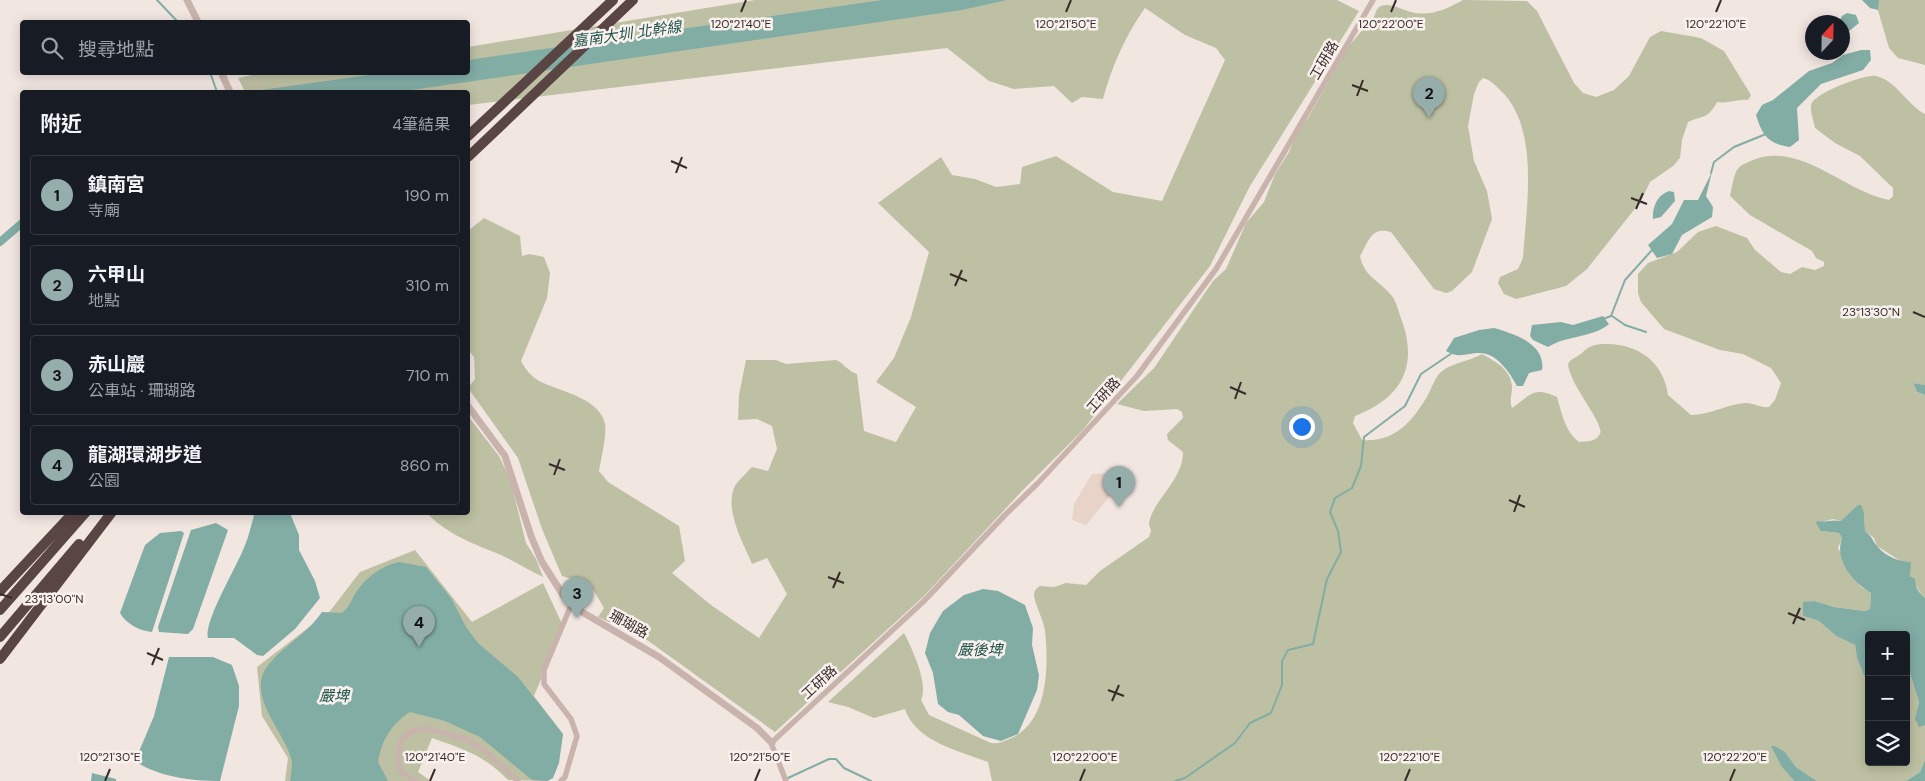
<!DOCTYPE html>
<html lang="zh-TW">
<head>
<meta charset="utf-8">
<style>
	body { margin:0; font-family:"DM Sans","Noto Sans TC",sans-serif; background:#242831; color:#f1f3f6 }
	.controls { position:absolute; right:15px; bottom:15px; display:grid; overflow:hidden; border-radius:5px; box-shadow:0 2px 12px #0003 }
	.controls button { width:45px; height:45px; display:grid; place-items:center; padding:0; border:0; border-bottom:1px solid #363941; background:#171b24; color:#f1f3f6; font:25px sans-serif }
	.compass { position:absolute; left:1805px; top:15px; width:45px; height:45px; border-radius:50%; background:#171b24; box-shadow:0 2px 12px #0003; rotate:22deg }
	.you { position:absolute; left:1301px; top:426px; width:18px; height:18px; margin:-12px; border:4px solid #fff; border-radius:50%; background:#1a73e8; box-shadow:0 0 0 8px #1a73e833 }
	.badge { display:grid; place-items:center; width:32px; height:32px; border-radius:50%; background:#95adab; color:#111; font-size:16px; font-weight:700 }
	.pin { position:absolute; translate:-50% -41px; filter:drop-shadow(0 1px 2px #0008) }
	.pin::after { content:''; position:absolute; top:26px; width:18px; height:15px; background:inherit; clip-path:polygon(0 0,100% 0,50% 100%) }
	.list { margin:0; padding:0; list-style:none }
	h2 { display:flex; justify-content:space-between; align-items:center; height:65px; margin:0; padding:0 20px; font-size:21px }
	h2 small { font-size:16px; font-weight:400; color:#9ea1a6 }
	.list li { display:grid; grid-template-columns:32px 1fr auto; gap:15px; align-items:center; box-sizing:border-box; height:80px; margin:0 10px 10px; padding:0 10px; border:1px solid #363941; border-radius:5px }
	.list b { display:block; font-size:19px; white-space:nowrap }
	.list p { margin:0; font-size:16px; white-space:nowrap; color:#9ea1a6 }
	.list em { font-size:16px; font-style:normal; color:#9ea1a6 }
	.icon { flex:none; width:28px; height:28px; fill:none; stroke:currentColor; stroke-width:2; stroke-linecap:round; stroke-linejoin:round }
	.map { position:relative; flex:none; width:1925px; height:781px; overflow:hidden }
	.search { position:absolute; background:#171b24; box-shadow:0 2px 12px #0003; left:20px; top:20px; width:450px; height:55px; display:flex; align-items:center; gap:12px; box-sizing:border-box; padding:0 18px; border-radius:5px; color:#9ea1a6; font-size:19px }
	.panel { position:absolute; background:#171b24; box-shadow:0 2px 12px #0003; left:20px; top:90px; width:450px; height:425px; border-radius:5px }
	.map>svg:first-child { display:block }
</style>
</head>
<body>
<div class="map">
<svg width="1925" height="781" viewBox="0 0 1925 781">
	<rect width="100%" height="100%" fill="#f2e6e1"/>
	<path fill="#bdc0a2" d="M755,0H1337L1359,11L1250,186L1210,266L1083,430L1023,490L923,597L775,732L647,640L598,617L604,608L590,584L562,576L542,529L518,458L468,388L475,379L474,357L468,350V231L484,218L520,236L522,256L529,254L544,257L550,273L547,298L521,361C525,369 531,376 539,381C559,391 600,398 605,424C607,435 601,459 599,471L608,482L679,526L685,561L672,573L711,605L759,638L787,594L767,558L752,564C743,542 725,512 734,488C737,481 747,473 752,467L768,471L777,449L772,426L757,419L738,420L739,395L746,360H776L786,364L836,360C845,364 846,370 857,374L864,431L896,442L916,407L876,382L894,358L911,317L929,252L878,203L941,157L952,175L975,179L996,187L1020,184L1022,167L1056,156L1113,192L1162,201L1225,60L1216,48L1185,35L1145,8C1125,36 1112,66 1103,99L1082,97L1072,103L1054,86L1014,89L989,81L947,48L468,105V92H245L238,78L267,72H468V47Z
		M1463,0L1527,1L1537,11L1574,83L1583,93L1596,97L1614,90L1629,76L1650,37L1661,31L1701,38L1724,51L1751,95L1748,100C1737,99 1728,104 1717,102C1708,119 1704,115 1688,122L1682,140L1680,158L1673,166L1650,182L1641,201L1587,269L1566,286L1516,299L1504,294L1498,283L1500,277L1518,269L1523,258C1526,208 1541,126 1499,89C1494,84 1490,80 1483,78L1479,82L1474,94L1468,126L1474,161L1487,191L1492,219L1472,272L1452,291L1446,293L1434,289L1391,232C1371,226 1369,241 1360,256C1364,277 1379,280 1392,296C1397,303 1399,313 1402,321C1419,369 1399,399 1355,416L1353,423L1362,440C1395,443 1414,420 1429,393C1432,387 1435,378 1440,373C1448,364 1470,361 1482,354C1496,362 1512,370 1512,388C1512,395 1509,401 1512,408C1531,395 1533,386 1557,397C1562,414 1565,431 1579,442C1587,441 1596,442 1600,434C1605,424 1569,384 1568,364C1571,358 1578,357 1583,352C1590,345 1596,344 1607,344C1639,344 1664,363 1668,395L1691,415C1710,415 1727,404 1746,403C1754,403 1760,408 1769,407L1775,400L1781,383L1771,368L1743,354L1720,350L1664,329L1641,302L1638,293V274L1648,263L1677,252L1698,232L1716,226L1747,238L1755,250L1781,272L1790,274L1802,267L1815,270L1824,266V262L1816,258L1812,251L1750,215L1730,196C1732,188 1733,177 1737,170C1741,164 1747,163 1753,160C1800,141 1845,192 1889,200L1893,196V188L1860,156L1835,143L1815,128C1814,122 1810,111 1811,105C1814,93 1865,74 1876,76C1897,81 1907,105 1925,114V385L1913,383L1917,392L1925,395V598L1921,594L1902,562L1877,546L1874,538L1865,531L1864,513L1841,521L1833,519L1822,522L1821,531L1839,533L1842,538L1838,548L1861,587L1871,593L1870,609L1865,611L1834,607L1815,601L1803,603V616L1819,621L1836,636L1855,645L1857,658L1865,678L1869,679V762H1906V661L1919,702L1916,719L1919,726L1925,725V760L1920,772L1906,781H1817L1796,767L1785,752L1782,767L1794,781H992L988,762C959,751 915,741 905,709L874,718L848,707L828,702L904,633C912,648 929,685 921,700L929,715L991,743C998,744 1002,742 1009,739C1048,724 1049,667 1045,631C1044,621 1034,602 1034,595C1034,590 1037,588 1040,586L1054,587L1066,583L1086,585L1100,571L1149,537L1151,531C1150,527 1148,524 1150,519C1156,498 1183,479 1183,452L1168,440L1167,434L1183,418L1182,412L1177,409L1144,411L1117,404L1154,368L1213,281L1226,269L1246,223L1264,202L1275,174L1289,152L1296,134L1308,118L1348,47L1375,15C1376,11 1377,8 1381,6C1390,2 1403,10 1411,12C1430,17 1447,9 1463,0Z
		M1879,0H1925V65L1898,58L1889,48L1877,7Z
		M468,416L499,456L510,479L526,543L536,559L543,577C529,570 516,562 501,555C475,544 447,535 427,513L468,512Z
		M415,550L472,622L543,583L563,626L534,696L563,734L553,778L547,781L508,780C484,755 463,749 432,738L418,772L431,781H285L288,758L262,716L257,667L330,611L360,572Z"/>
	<path fill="#e8d3c9" d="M1129,473L1086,525L1072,520L1074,504L1092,474Z"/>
	<path fill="#82ada5" d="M882,0H1007L962,10L398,92H247L384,73L468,72V60Z
		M1862,0H1879L1878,10L1870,8Z
		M1847,13L1856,15L1859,23L1843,36L1842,22H1839L1842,16Z
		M1861,50H1870L1871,60L1863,70L1821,84L1797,108L1799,140L1790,147C1768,144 1762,135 1756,115L1762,105L1773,100L1809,71L1832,63L1843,55Z
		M1712,172L1706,196L1713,207L1712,217L1682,235L1672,254L1657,258L1648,245L1672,224L1684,200H1698Z
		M1669,191L1674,192L1675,201L1661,217L1653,219C1652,208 1657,195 1669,191Z
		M1603,316L1609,324C1593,338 1567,335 1548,347L1533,340L1530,336L1532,325L1561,322L1573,325Z
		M1494,328C1515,334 1546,344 1542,370L1529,373L1523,386H1517C1510,373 1497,353 1480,353C1466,353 1459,359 1446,351L1454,338L1479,330Z
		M1913,383L1925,385V395L1917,392Z
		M1858,505H1861L1864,513L1865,531C1873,537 1872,541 1878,547C1885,556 1900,562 1911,562L1910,576L1915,579C1915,587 1919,593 1925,598V725L1919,727L1915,719L1919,702L1906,661V635H1869V679L1865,678L1857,658L1855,645L1836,636L1819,621L1803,616V602L1815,601L1834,607L1865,611L1870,609L1871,593C1853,582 1834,560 1842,538L1839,533L1821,531L1816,523L1817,521C1825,523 1832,519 1841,521Z
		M250,513H290L299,535V550L315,581L320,598L295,629L263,656L257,655L234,638H208C203,622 238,565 245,545C249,536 251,525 254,516Z
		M216,523L228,530L193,629L188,634L159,632L158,627L191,530Z
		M181,531L184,533L152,632C140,631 126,624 120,613L145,545L160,533Z
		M399,562L426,567L451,598L466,627L478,643L518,677L563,734L559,763L553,778L547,781L532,780L480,737L445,721L410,712C391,724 382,740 378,762L388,781H290C291,774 293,764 291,758C283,729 243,693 270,663C287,643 305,636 322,612L342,613C351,606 351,599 357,591C367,576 382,566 399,562Z
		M983,589L998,591L1025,605L1033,628L1032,645L1039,675L1037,690L1018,734L1001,741L983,736L959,715L948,712L938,704L933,673L925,653L930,633L943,611L964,595Z
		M169,657H213L232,665L239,686V706L220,781C193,781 158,777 135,761L154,716Z
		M1771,746H1775L1785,752L1796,767L1817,781H1794L1782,767Z
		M1925,760V781H1906L1920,772Z
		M92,773L116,779V781H91Z"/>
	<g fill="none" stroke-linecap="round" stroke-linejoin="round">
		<path stroke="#82ada5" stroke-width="2" d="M157,0L178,22
			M210,72L217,92
			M1711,173L1714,162L1734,147L1766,134
			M1612,316L1625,325L1646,332
			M1603,319L1611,316L1625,280L1652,250
			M788,778L829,759H836L844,768L871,781
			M1175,781L1185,778L1235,743L1250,723L1271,713L1282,685V661L1288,650L1313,644L1327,579L1341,552L1338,531L1330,512L1335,498L1352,488L1361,466L1364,437L1405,406L1421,374L1452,353"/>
		<path stroke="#82ada5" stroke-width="8" d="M0,242L22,223"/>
		<path stroke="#c9b4ad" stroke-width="5.5" d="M416,781L400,771L398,758L401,740L411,732L425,728L466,739L486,752L518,781
			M561,781L565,777L577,736L571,719L544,684V670L572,603
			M786,781L771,743L924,601L1005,515L1038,483L1137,376L1216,269L1373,0"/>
		<path stroke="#c9b4ad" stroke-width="7" d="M187,0L198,22
			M221,72L230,92
			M468,406L505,456L531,536L542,562L563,595L582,612L659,657L757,728L772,743"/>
		<path stroke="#594543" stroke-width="10" d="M468,136L613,0
			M468,157L633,0
			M0,591L74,512
			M0,610L86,512
			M0,637L79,544
			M0,659L112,512"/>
	</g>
	<path fill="none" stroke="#382c2b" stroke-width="2" d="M741,12L746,0M1066,12L1071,0M1391,12L1396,0M1716,12L1721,0M1352,85L1368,91M1357,96L1363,80M671,161L687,168M676,173L682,157M1631,198L1647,204M1636,209L1643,193M950,274L967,281M955,286L962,270M1913,312L1925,317M1230,387L1246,394M1235,399L1241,382M549,464L565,470M554,475L560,459M1509,500L1525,507M1514,512L1520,495M828,577L844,583M833,588L840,572M0,594L12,598M1788,613L1805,620M1793,624L1800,608M147,653L163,660M152,665L159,648M1108,690L1124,696M1112,701L1119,685M105,781L110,769M430,781L435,769M755,781L760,769M1080,781L1085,769M1405,781L1410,769M1730,781L1735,769"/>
	<g text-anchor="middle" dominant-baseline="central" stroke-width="5" stroke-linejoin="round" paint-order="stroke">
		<g font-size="14" fill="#382c2b" stroke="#f9f1ed">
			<text transform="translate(1324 60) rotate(-60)">工研路</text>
			<text transform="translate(1103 395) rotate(-48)">工研路</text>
			<text transform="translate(629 624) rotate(29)">珊瑚路</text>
			<text transform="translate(819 682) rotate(-43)">工研路</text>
		</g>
		<g font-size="15" font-style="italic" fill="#24574f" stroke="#f9f1ed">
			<text transform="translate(627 34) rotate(-8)">嘉南大圳 北幹線</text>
			<text x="980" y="650">嚴後埤</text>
			<text x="334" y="696">嚴埤</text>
		</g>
	</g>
	<g font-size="12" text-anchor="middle" fill="#382c2b" stroke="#f9f1ed" stroke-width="5" stroke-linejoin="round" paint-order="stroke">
		<text x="741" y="28">120°21'40"E</text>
		<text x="1066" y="28">120°21'50"E</text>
		<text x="1391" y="28">120°22'00"E</text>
		<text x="1716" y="28">120°22'10"E</text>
		<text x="1871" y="316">23°13'30"N</text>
		<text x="54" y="603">23°13'00"N</text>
		<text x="110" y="761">120°21'30"E</text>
		<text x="435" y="761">120°21'40"E</text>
		<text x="760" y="761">120°21'50"E</text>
		<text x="1085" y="761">120°22'00"E</text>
		<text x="1410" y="761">120°22'10"E</text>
		<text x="1735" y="761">120°22'20"E</text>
	</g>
</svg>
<div class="controls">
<button>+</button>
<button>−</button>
<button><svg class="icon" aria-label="layers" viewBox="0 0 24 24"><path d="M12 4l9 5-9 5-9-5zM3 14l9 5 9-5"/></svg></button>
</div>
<svg class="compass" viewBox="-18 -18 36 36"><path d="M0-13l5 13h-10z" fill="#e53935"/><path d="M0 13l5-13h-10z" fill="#9ea1a6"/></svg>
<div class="you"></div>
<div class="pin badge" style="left:1119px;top:507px">1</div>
<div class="pin badge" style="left:1429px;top:118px">2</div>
<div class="pin badge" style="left:577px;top:618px">3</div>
<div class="pin badge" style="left:419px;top:647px">4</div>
<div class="search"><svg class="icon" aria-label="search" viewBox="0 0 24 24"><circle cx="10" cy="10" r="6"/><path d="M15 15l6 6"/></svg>搜尋地點</div>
<section class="panel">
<h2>附近<small>4筆結果</small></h2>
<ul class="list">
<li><span class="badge">1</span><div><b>鎮南宮</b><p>寺廟</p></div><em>190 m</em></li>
<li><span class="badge">2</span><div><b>六甲山</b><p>地點</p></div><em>310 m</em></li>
<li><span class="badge">3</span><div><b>赤山巖</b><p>公車站 · 珊瑚路</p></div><em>710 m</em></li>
<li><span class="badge">4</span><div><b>龍湖環湖步道</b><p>公園</p></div><em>860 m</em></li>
</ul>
</section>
</div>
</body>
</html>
